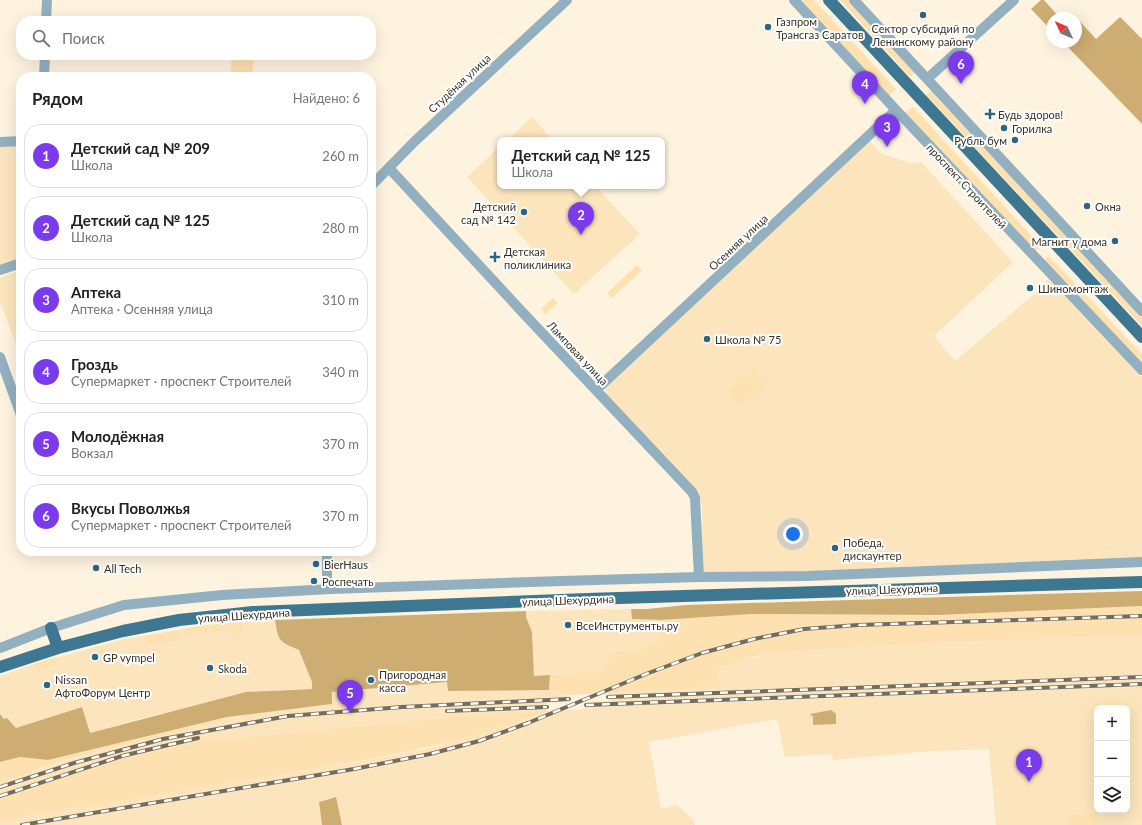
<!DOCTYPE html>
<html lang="ru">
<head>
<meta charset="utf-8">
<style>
	body { margin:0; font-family:Lato,sans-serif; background:#f6f6f6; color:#202124 }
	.controls { position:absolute; right:12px; bottom:12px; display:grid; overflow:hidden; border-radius:8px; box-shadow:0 4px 16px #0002 }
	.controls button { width:36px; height:36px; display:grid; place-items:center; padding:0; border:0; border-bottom:1px solid #e0e0e0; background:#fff; color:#202124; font:20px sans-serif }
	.compass { position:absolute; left:1046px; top:12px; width:36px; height:36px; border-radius:50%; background:#fff; box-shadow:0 4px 16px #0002; rotate:314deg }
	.you { position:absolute; left:793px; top:534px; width:14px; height:14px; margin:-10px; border:3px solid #fff; border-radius:50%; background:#1a73e8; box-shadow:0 0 0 6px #1a73e833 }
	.badge { display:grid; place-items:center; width:26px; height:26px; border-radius:50%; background:#7c3aed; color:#fff; font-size:13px; font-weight:700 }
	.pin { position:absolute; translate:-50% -33px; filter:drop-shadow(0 1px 2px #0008) }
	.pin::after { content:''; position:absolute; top:21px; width:14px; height:12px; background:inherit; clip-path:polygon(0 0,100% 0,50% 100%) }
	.popup { position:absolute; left:497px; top:137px; width:168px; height:52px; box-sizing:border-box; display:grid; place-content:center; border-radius:8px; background:#fff; filter:drop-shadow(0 1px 3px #0005); font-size:13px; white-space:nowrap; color:#757577 }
	.popup b { font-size:15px; color:#202124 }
	.popup::after { content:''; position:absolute; left:50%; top:100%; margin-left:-8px; border:8px solid transparent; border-top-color:#fff }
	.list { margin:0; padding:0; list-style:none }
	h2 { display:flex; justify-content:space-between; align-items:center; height:52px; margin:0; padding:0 16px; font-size:17px }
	h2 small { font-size:13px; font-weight:400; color:#757577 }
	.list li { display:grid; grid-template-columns:26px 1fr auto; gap:12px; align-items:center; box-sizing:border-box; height:64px; margin:0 8px 8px; padding:0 8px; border:1px solid #e0e0e0; border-radius:16px }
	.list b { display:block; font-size:15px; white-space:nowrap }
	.list p { margin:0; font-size:13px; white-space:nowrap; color:#757577 }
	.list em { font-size:13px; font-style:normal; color:#757577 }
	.icon { flex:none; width:22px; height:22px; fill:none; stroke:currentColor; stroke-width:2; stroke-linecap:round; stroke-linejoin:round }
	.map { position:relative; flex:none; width:1142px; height:825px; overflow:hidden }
	.search { position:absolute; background:#fff; box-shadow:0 4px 16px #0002; left:16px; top:16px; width:360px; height:44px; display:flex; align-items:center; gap:10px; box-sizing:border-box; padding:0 14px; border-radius:16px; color:#757577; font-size:15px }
	.panel { position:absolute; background:#fff; box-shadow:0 4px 16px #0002; left:16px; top:72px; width:360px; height:484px; border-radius:16px }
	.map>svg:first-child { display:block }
</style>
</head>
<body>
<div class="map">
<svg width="1142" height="825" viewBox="0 0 1142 825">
	<rect width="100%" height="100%" fill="#fef3df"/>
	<path fill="#fce5bd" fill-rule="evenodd" d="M532,117L553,140H507Z
		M870,141L880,153L910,163L921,162L1013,262L934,336L955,361L1040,289L1048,279L1142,377V558L711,577L704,574L702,566V506L700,499L694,490L607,397L605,388L711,287Z
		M21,145V258L0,265V146Z
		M500,146V186H595L640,234L574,294L467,177Z
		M21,270V373L15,357L19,352L0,302V278Z
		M631,609L632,619L660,620L663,641L639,649L614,651L602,672L534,676L532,632L526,617V611Z
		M275,620L276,629L284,644L299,650L312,682V689L277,690L150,716L90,733L82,707L16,728L7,718L4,719L0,714V676L34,664L124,639L206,625Z
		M1142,635V825H1098L1097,812L1070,815V825H996L989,749L931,751L833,760L831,754L785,757L777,719L649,742L661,809L677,805L694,820L695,825H342L335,797L319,802L322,825H0V822L44,813L353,763L429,748L527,719L546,712L450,716V717L217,740V737L122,758L23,789L0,798V782L18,775L116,747L226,721L227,717L332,704V692L448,682L449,691L549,690L569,695V702L546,703L547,711L585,709V702L608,701V693L719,687L717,666L772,653L931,643ZM1097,708H1127V810H1097Z"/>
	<path fill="#fee1b1" d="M801,0H814L896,89L889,96Z
		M840,0H848L915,73L910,77Z
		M232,55H254L252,77H230Z
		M931,91L1142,317V326L926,95Z
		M913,107L1040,245L1039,249L1035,250L905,113Z
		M1047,257H1050L1142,354V364L1045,261L1046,258Z
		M637,265L642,270L612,298L607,293Z
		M553,298L558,303L546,314L541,309Z
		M753,370L766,385L741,407L728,392Z
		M1142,606V635L931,643L785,652L759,655L726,665L718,666L719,687L569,695L549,690L550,675L601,672L614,651L639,649L662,641L660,620L752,614L938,615Z
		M243,622L244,629L240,635L235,636L234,630L177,634L178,641L148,644L144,638L148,636L206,625Z
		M56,657L58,663L37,670L34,664Z
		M547,711C460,745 368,760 277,775C200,788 122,801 44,813L0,822V798L23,789L122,758L217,737V740L450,717V716Z
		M227,717L226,721C150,739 73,755 0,782V762L20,757L48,760Z
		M1097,812L1098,825H1070L1069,815Z"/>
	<path fill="#cead72" d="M1041,0H1044L1060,18H1052V31L1031,9Z
		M1075,16L1096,39L1120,17L1142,39V124L1063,42H1076V18H1073Z
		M1142,591V606L938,615L752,614L660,620L632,619L631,609H647L686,605Z
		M526,611V617L532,632L534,676L550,675L549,690L448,691L447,682L332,692V704L227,717L48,760L20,757L0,762V714L4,719L7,718L16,728L82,707L90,733L246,692L312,689V682L299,650C280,642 278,642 275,620Z
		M831,710L836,714V724L813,725V717L810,714Z
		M336,797L342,825H322L319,802Z"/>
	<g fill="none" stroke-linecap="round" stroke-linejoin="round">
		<path stroke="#93b0c0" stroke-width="10" d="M794,0L896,110L1142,370
			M854,0L1142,311
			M46,21L47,0
			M44,77L45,55
			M927,79L1014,0
			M0,142L21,141
			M389,168L526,316L692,492L695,498L699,577
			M371,186L414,142L567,0
			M0,270L21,263
			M0,357L21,415
			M596,390L896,110
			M327,551V589
			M0,648L51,628L124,605L222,595L331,589L561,581L699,577L807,576L1142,562"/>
		<path stroke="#3e7792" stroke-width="12" d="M829,0L1142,337
			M51,628L58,648
			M0,667L58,648L123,631L179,620L253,612L587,599L1142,582"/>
		<defs>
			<path id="rail" d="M608,697L1142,677
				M586,705L1142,684
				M447,711L547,707
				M0,787L74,763L163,739L288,716L402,707L569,699
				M0,796L122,756L198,738
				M22,825L354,769L430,754L479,741L528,723L646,674L702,653L754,639L804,629L858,625L1142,616"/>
		</defs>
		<use href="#rail" stroke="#746c5d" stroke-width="4"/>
		<use href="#rail" stroke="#fff" stroke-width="2.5" stroke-dasharray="8" stroke-linecap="butt"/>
	</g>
	<g fill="#2e6680" stroke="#fff" stroke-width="1.5">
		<circle cx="923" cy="15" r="4"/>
		<circle cx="768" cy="27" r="4"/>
		<path d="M988 108h4v4h4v4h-4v4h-4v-4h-4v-4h4z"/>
		<circle cx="1004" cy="128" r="4"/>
		<circle cx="1015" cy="140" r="4"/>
		<circle cx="1087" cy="206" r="4"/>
		<circle cx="524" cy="212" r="4"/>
		<circle cx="1115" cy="241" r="4"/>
		<path d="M493 251h4v4h4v4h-4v4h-4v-4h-4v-4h4z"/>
		<circle cx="1030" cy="288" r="4"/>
		<circle cx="707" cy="339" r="4"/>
		<circle cx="835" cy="548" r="4"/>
		<circle cx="316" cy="564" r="4"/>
		<circle cx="96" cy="568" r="4"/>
		<circle cx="314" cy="581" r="4"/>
		<circle cx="568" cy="625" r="4"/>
		<circle cx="95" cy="657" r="4"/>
		<circle cx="210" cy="668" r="4"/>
		<circle cx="371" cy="680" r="4"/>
		<circle cx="47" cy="685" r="4"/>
	</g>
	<g text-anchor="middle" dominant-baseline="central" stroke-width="4" stroke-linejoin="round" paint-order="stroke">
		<g font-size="11" fill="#393225" stroke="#fff" text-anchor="start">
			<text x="776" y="21">Газпром<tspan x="776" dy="13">Трансгаз Саратов</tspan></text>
			<text x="923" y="28" text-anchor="middle">Сектор субсидий по<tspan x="923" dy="13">Ленинскому району</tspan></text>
			<text x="998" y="114">Будь здоров!</text>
			<text x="1012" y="128">Горилка</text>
			<text x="1007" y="140" text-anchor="end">Рубль бум</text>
			<text x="516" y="206" text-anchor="end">Детский<tspan x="516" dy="13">сад № 142</tspan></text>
			<text x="1095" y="206">Окна</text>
			<text x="1107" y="241" text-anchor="end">Магнит у дома</text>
			<text x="504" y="251">Детская<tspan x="504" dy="13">поликлиника</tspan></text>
			<text x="1038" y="288">Шиномонтаж</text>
			<text x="715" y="339">Школа № 75</text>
			<text x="843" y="542">Победа,<tspan x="843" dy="13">дискаунтер</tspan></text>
			<text x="324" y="564">BierHaus</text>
			<text x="104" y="568">All Tech</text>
			<text x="322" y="581">Роспечать</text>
			<text x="576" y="625">ВсеИнструменты.ру</text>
			<text x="103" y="657">GP vympel</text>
			<text x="218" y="668">Skoda</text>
			<text x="379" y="674">Пригородная<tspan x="379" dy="13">касса</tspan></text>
			<text x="55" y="679">Nissan<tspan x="55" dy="13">АфтоФорум Центр</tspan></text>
		</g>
		<g font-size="11" fill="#393225" stroke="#fff">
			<text transform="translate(459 83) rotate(-43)">Студёная улица</text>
			<text transform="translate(967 186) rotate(47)">проспект Строителей</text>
			<text transform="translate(738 242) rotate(-43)">Осенняя улица</text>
			<text transform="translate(578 353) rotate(47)">Ламповая улица</text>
			<text transform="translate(892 589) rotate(-2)">улица Шехурдина</text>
			<text transform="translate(568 600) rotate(-2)">улица Шехурдина</text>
			<text transform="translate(244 615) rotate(-4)">улица Шехурдина</text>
		</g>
	</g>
</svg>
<div class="controls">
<button>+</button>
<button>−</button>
<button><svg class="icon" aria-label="layers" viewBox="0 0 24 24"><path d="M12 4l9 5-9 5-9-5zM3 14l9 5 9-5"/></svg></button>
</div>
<svg class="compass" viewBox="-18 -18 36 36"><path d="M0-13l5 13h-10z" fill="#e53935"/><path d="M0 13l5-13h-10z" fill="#757577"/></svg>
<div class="you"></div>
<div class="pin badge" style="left:1029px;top:782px">1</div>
<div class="pin badge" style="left:581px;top:235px">2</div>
<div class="popup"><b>Детский сад № 125</b>Школа</div>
<div class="pin badge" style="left:887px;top:147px">3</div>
<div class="pin badge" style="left:865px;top:104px">4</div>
<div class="pin badge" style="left:350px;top:713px">5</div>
<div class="pin badge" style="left:961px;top:84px">6</div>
<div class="search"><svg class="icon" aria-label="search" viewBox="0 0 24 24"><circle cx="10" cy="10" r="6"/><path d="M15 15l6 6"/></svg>Поиск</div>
<section class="panel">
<h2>Рядом<small>Найдено: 6</small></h2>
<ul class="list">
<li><span class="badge">1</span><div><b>Детский сад № 209</b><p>Школа</p></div><em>260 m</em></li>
<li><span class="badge">2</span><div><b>Детский сад № 125</b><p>Школа</p></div><em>280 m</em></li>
<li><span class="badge">3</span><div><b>Аптека</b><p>Аптека · Осенняя улица</p></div><em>310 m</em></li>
<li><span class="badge">4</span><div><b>Гроздь</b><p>Супермаркет · проспект Строителей</p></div><em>340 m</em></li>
<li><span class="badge">5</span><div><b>Молодёжная</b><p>Вокзал</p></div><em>370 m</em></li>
<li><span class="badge">6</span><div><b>Вкусы Поволжья</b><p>Супермаркет · проспект Строителей</p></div><em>370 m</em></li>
</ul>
</section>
</div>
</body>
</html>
